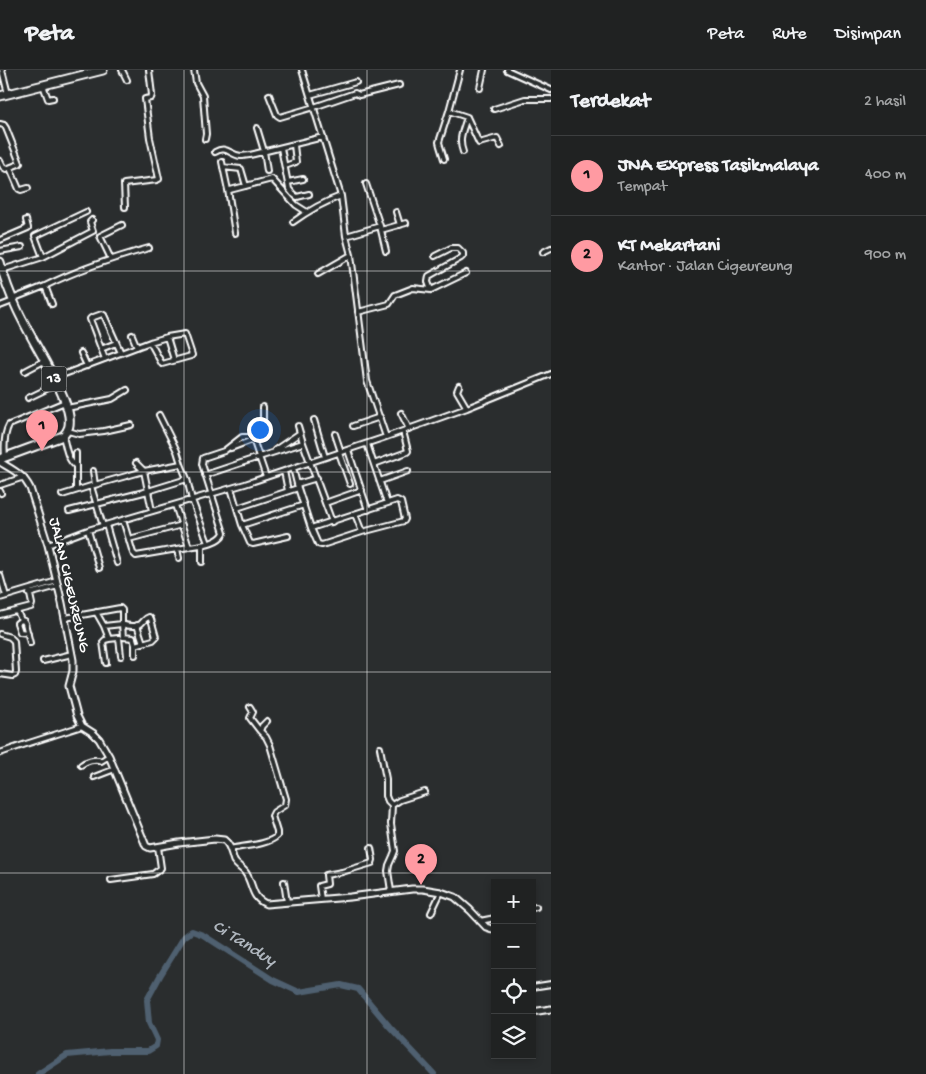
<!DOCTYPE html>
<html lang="id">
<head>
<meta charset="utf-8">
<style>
	body { margin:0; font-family:"Gochi Hand",sans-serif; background:#2d2f2f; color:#f1f3f6 }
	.controls { position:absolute; right:15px; bottom:15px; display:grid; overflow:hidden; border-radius:0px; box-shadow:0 2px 8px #0003 }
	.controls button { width:45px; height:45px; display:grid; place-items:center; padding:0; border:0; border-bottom:1px solid #3d3f40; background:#202222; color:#f1f3f6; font:25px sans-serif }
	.you { position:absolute; left:259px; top:359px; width:18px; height:18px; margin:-12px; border:4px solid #fff; border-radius:50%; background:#1a73e8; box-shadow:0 0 0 8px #1a73e833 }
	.badge { display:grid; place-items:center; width:32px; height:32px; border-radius:50%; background:#ff9aa2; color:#111; font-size:16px; font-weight:700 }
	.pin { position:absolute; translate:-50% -41px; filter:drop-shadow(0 1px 2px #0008) }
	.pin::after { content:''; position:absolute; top:26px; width:18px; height:15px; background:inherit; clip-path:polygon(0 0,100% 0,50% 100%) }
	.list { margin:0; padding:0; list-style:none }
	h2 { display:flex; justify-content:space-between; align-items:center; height:65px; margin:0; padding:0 20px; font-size:21px }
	h2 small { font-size:16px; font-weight:400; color:#a2a4a5 }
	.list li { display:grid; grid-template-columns:32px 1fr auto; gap:15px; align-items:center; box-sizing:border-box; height:80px; padding:0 20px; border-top:1px solid #3d3f40 }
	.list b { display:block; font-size:19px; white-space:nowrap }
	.list p { margin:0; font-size:16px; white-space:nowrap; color:#a2a4a5 }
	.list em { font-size:16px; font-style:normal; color:#a2a4a5 }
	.icon { flex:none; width:28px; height:28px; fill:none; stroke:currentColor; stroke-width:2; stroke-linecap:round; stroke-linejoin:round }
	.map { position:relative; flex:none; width:551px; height:1004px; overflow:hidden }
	header { display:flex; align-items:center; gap:30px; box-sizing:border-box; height:70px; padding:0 25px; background:#202222; border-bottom:1px solid #3d3f40 }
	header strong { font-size:24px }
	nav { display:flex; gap:28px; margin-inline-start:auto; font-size:18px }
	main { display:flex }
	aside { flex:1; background:#202222 }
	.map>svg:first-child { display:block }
</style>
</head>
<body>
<header>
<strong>Peta</strong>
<nav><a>Peta</a><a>Rute</a><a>Disimpan</a></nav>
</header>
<main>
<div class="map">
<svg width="551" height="1004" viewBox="0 0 551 1004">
	<rect width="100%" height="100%" fill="#2a2d2e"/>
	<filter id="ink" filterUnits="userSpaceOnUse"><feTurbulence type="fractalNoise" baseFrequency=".02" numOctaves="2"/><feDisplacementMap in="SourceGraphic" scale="10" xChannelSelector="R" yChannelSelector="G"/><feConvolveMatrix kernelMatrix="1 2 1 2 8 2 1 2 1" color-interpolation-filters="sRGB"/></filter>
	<g filter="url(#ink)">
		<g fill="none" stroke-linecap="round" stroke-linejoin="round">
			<path stroke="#4f6070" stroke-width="6" d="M38,1004L67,985L110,981H148L156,976L157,970L149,953L147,930L160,906L184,867L192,861L203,865L273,910L299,922L341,915L358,919L389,956L434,1004"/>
			<defs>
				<path id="street" d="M2,0L8,24
					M122,0L127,10
					M194,0L196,13L203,26L206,64L205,69
					M302,0L341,126L346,166L351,185L357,232L367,311L386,367
					M460,0L449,41L467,47L479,73L497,68L501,76
					M507,0L551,20
					M43,15L48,29L53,28
					M480,18L484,0
					M269,25L277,45L280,47L314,37L355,23L359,25L399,15
					M310,25L356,12
					M494,39L525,29H551
					M0,54L4,55L6,58L20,93L19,94L6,99L3,97L0,91
					M257,58L264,81L267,101
					M281,78L289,119L293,124L297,127L309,124
					M215,82C227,75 230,85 241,86C244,86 247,85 250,85L323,67
					M463,82C458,68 463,61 467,47
					M444,89L440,76L439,72L449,41
					M222,92L228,120
					M285,96L296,92L294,75
					M223,97L241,99L246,116
					M10,98L19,119L21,120L28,118
					M288,112L303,109
					M366,114L380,156L386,181
					M125,137L124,114L157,110L159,109L150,68L145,29L151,28L152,25L149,0
					M396,142L400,155
					M293,152C308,141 324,132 341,126
					M381,160L406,153
					M235,163L228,120H230L272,109L296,135L307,142
					M346,166L380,156
					M0,170L28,158L26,150
					M0,181L22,177
					M543,182L551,178
					M43,187L35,166L86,142
					M111,189L100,166L122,155
					M2,200L43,187L93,161L90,152L92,150
					M318,204L351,185
					M45,216C79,199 113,188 149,178
					M431,220L428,212L429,206L461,188L463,186V183L458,178H451L435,186
					M12,229L45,216L52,234
					M0,236L13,231
					M358,242L389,234L395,225L413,218L431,220L466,203
					M132,265L137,277
					M167,267L174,290
					M101,279L116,273
					M81,283L87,296
					M105,289L90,249L91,248L102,244L104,245L121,283
					M25,301L44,291
					M54,308L150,272L167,267L185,264L192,285L191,286L162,294L150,272
					M459,316L457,321L467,338
					M28,328L57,314
					M67,338L112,329L127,320
					M401,343L409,359
					M159,345L177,381L181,394
					M314,350L325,387
					M298,356L303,373
					M353,356L380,347
					M68,361L79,364L104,361L131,355
					M335,364L341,382
					M63,366C66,377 67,390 76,396
					M254,372L263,360V337
					M367,374L387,433
					M231,378L252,370
					M275,380L300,363
					M348,380L368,440
					M76,383V420
					M339,383L350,414
					M5,387C4,376 4,364 9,355L65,332
					M136,393L144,401L181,394L187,409
					M374,394L407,382L408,381L403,361
					M293,398L298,418L311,458L318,474L322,475L362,462
					M93,401L95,415
					M284,401L288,421
					M205,405L259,387L303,373L332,452
					M380,411L408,401
					M297,414L317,408
					M0,415L24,407
					M91,416L144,401L152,441
					M231,418L242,455L250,473L253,474L288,466
					M0,421L1,423
					M62,425L91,416L103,456
					M325,433L362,420
					M237,438L298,418
					M69,441L148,421L187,409L192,430L208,473
					M123,450L133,483L136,486L189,477L175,435
					M106,455L117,493
					M242,455L304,435
					M311,458L397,430L401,432L405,449L404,451L362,462L355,444
					M88,460L99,498
					M129,469L182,455
					M48,475L88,460L245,414L386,367L467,338L551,304
					M189,477C200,475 218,474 224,463L202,394L203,388L224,381L242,367H248L254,372L266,407
					M177,479L179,488
					M202,492V475
					M0,505L6,526
					M29,524L58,516
					M0,528L57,511
					M17,541L21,550L24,551L25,553L30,573
					M96,542L104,556L109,569L118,568
					M0,545L31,537L32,534L29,520
					M65,548L120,538L122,540V554C127,556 133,557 139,555C144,552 143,549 149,547L151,549L156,567L153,570L135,575V585
					M21,550L17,553L20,562L28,563
					M137,555L143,573
					M104,556L122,554L123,567L133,568L135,575
					M0,564L10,567L14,571L16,602L15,605L13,606L0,604
					M119,568L121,586
					M43,591L72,584
					M106,593L103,572L105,570L109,569
					M250,637L253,642L250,648L260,661
					M380,678L386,709V726L388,731L392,735
					M0,683L26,674L82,656
					M81,695C86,691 95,688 101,691L109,686
					M94,707L115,699
					M230,779C243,776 268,775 277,766V762L272,746L274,742L285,735L286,729L270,675L266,667L260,661L262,656L267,651
					M111,810L153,804L161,798L158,777
					M284,812L287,832
					M391,821L388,801L389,795L393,786L395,781L391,754L392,735L400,730L425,722
					M321,829L319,816L327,814L326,805L342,802L372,793L373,790L371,778
					M532,838L536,837
					M431,843L441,822
					M480,851L495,848
					M532,917L551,914"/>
				<path id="secondary" d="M0,392C13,400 23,404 30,418L48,475L62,533L73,590V601L69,616L77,646L82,656L93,663L99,669L109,686L146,776L150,778L179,773L215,769L224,770C231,775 231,783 234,791C237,796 242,798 245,802C254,814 250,827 266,834L350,827L412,819H423L441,822L455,827L470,840L486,857L495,860
					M532,942L551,939"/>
				<path id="highway" d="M0,26L103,0
					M0,192C9,229 28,261 46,293C55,310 66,328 69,346C70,355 69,360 63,366L0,389"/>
			</defs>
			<use href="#street" stroke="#fff" stroke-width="8"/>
			<use href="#secondary" stroke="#fff" stroke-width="9"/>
			<use href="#highway" stroke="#fff" stroke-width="11"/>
			<use href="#street" stroke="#2a2d2e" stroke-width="4"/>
			<use href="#secondary" stroke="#2a2d2e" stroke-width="5"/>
			<use href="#highway" stroke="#2a2d2e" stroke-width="7"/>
		</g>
	</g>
	<path fill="none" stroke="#fff" stroke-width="1" stroke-opacity="0.55" d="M184,0V1004M367,0V1004M0,201H551M0,402H551M0,602H551M0,803H551"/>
	<g text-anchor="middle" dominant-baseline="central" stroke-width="4.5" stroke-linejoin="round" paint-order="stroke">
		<rect fill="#2a2d2e" stroke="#bfc0c0" stroke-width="1" x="41.5" y="296.5" width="25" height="25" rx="4"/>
		<g font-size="15" font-weight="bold" fill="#fff">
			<text x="54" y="309">13</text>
		</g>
		<g font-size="16" fill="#fff" stroke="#2a2d2e">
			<text transform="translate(68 515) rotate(77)">JALAN CIGEUREUNG</text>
		</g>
		<g font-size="18" font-style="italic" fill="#b0b7bf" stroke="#2a2d2e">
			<text transform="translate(244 874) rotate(32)">Ci Tanduy</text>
		</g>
	</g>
</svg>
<div class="controls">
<button>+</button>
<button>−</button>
<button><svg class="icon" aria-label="locate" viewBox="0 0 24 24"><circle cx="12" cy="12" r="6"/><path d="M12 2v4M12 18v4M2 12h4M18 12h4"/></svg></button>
<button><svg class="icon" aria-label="layers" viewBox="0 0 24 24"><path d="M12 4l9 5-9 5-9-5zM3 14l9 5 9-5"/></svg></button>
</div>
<div class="you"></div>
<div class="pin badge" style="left:42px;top:381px">1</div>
<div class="pin badge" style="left:421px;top:815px">2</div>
</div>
<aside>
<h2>Terdekat<small>2 hasil</small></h2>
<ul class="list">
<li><span class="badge">1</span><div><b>JNA Express Tasikmalaya</b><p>Tempat</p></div><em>400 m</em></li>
<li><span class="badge">2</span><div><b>KT Mekartani</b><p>Kantor · Jalan Cigeureung</p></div><em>900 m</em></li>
</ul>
</aside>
</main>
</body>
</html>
